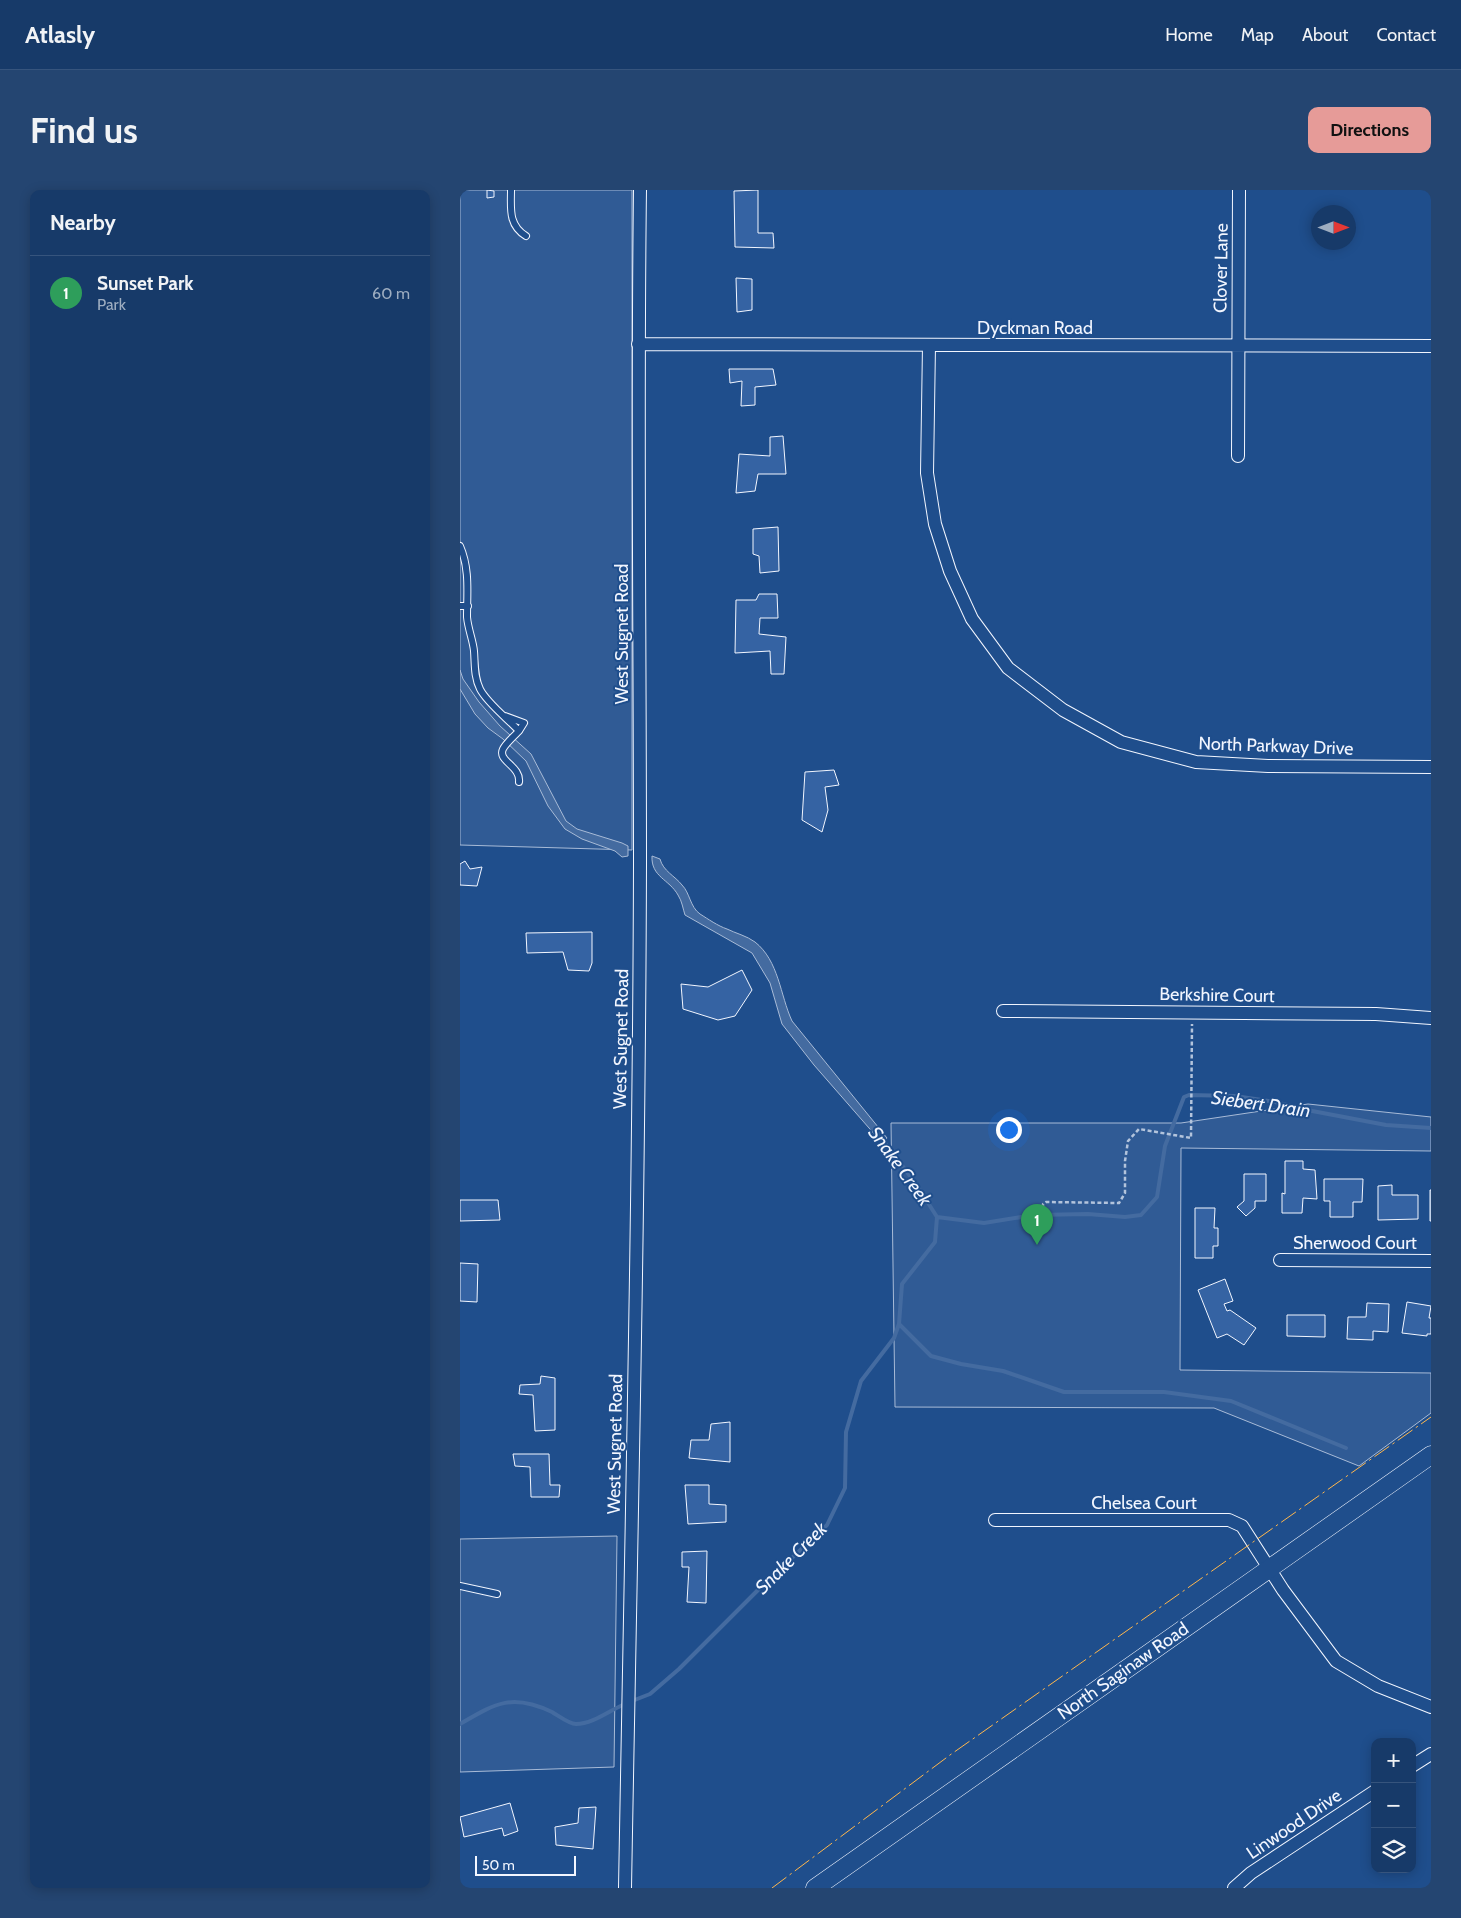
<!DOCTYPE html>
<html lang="en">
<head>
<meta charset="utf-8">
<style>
	body { margin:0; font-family:Cabin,sans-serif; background:#244571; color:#f1f3f6 }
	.controls { position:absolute; right:15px; bottom:15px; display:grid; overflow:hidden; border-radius:10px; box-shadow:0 2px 12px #0003 }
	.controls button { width:45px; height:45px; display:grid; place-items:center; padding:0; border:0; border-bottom:1px solid #36547d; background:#173a69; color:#f1f3f6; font:25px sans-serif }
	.compass { position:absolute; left:851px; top:15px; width:45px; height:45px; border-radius:50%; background:#173a69; box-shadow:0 2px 12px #0003; rotate:90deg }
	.scale { position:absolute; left:15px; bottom:12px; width:101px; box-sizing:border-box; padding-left:5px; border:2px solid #f2f6ff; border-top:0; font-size:14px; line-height:18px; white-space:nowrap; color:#f2f6ff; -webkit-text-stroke:4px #1f4e8c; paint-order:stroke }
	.you { position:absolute; left:548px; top:939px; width:18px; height:18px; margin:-12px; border:4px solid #fff; border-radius:50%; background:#1a73e8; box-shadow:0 0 0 8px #1a73e833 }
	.badge { display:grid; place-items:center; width:32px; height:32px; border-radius:50%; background:#e69b98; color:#fff; font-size:16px; font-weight:700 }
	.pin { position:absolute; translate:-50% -41px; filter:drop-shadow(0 1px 2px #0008) }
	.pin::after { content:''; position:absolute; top:26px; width:18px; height:15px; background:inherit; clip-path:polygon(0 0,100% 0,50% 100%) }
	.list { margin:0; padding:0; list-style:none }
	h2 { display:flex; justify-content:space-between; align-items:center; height:65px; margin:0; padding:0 20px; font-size:21px }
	h2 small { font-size:16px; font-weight:400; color:#9eadc0 }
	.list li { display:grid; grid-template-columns:32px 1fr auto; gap:15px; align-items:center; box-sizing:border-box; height:75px; padding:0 20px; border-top:1px solid #36547d }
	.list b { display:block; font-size:19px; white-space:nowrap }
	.list p { margin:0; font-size:16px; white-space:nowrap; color:#9eadc0 }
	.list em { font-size:16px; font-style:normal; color:#9eadc0 }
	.icon { flex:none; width:28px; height:28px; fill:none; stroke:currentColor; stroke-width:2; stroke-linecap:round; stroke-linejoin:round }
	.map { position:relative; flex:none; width:971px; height:1698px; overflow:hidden; border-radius:10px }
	header { display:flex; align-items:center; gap:30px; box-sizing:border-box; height:70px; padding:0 25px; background:#173a69; border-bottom:1px solid #36547d }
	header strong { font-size:24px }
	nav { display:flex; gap:28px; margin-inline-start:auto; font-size:18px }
	.intro { display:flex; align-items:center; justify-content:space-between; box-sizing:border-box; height:120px; padding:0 30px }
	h1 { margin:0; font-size:35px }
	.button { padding:12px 22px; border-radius:10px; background:#e69b98; color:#111; font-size:18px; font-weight:700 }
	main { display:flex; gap:30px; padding:0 30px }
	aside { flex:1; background:#173a69; border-radius:10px; box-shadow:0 2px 12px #0003 }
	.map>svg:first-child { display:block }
</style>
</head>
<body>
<header>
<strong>Atlasly</strong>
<nav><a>Home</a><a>Map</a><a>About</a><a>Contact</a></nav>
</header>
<div class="intro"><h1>Find us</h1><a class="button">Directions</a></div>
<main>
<aside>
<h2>Nearby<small></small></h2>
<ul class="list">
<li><span class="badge" style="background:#2e9e5b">1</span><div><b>Sunset Park</b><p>Park</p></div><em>60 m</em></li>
</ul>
</aside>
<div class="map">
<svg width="971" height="1698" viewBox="0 0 971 1698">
	<rect width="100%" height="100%" fill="#1f4e8c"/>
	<path fill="#305b95" stroke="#a8bbd7" d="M0,0H172V660L0,655Z
		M848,914L971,927V961L721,958L720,1180L971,1183V1223L899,1276L754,1218L435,1217L431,933H721Z
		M157,1346L154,1577L0,1582V1349Z"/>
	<path fill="#446ba0" stroke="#a8bbd7" d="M0,480L3,489L19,512L40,536L71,564L106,631L117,639L162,653L168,656V666L162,667L155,661L122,649L105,639L88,616L66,571L43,549L28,538L15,524L0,499Z
		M192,666L200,669C203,681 215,686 222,695C230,703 230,717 240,724C248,729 258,736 267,739C275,743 287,746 295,752C319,771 320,805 332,831L427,948L421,955L416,946L354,875L322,834L310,793L292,763L225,725C223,719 222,711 218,705C209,689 191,687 192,666Z"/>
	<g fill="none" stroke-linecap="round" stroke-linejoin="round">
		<path stroke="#446ba0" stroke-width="4" d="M477,1027L524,1033L574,1025L628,1024L665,1027L681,1025L697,1007L705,956L724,907L729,905L775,906L815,912L847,920L926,935L971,938
			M439,1134L471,1166L501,1174L543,1181L604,1202H704L771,1211L886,1258
			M172,1511L190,1504L219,1479L302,1396L367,1335L385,1298L386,1242L401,1191L434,1148L439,1134L442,1094L475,1052L477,1027L456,994L422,949
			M0,1534C36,1513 52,1503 92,1522C99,1526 109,1534 116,1534C133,1534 150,1520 165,1514"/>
	</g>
	<path fill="#3563a3" stroke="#f2f6ff" d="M27,0L34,1V7L27,8Z
		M298,0V43H313L314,58L275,57L274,1Z
		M276,88L292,89V120L277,122Z
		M269,179H313L316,195L295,197V215L281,216L282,191L270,193Z
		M323,246L326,284H298L295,301L276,303L279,264L310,266V247Z
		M318,337L319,381L300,383L299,366L293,364V339Z
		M299,404H317L318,428H300L299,444L326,447L324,484H311L310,461L275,463L276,410H296Z
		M374,580L379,595L365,597L368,620L362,642L342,630L345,582Z
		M5,671L10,679L22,677L17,696L0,695V674Z
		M132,742V773L129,781L108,780L103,762L67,763L66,743Z
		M282,780L292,800L275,826L258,830L223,819L221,794L248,797Z
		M825,971H843V979L855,980L857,1009L843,1008L842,1023H822V1003L825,1004Z
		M784,984H806V1011H795V1018L786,1026L777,1017L784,1011Z
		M864,989H903L902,1012H893V1027H870V1011H864Z
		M932,995V1005H958V1029L918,1030V996Z
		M970,1000H971V1031H970Z
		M0,1010H38L40,1030L0,1031Z
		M735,1018H755L754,1038H758V1056H753V1068H735Z
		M0,1073L18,1074L17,1112L0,1111Z
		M765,1089L773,1111L764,1114L767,1121L770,1120L796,1138L784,1155L767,1144L757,1148L738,1100Z
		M947,1112L971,1116L969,1128H971V1144H967V1146L942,1143Z
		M907,1113L929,1114L928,1142L913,1141V1150L887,1149L888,1127H906Z
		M827,1125H865V1147L827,1146Z
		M81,1186L95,1188V1240L75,1241L73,1205L59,1204L60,1195L80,1194Z
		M270,1232V1272L229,1268L231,1250H249L251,1234Z
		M53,1264H89L90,1295H100L99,1307H71L70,1277L55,1276Z
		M225,1295H249V1314L266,1315V1332L228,1334Z
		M247,1361L246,1413L227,1412L229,1377H222V1362Z
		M50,1613L58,1641L44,1646L42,1638L4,1647L0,1627Z
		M136,1617L133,1659L96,1655L95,1637L118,1633L119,1618Z"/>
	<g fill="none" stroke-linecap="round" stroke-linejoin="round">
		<defs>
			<path id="lane" d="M51,0C51,18 48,35 66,46
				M0,356C10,379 7,403 7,427C8,439 13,450 14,461C15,474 14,487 20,499C27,513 48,529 59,541L64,533L45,526
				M0,416H8
				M59,541C54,546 46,553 43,559C37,571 61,576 59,592
				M0,1396L37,1404"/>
			<path id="street" d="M178,154L971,156
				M469,155L467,283L475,334L490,381L512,429L548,478L603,520L661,552L736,572L808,576L971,577
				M778,266L779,0
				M543,821L916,824L971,828
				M820,1070L971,1071
				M535,1330H769L782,1336L823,1400L876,1471L918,1496L971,1517
				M952,1576L971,1564
				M165,1698C171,1357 179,1015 180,674C180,449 177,225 180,0
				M774,1698L791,1683L915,1601"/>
			<path id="secondary" d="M355,1698L971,1265"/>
		</defs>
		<use href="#lane" stroke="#f2f6ff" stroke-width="8"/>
		<use href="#street" stroke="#f2f6ff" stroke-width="14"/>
		<use href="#secondary" stroke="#f2f6ff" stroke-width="19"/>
		<path stroke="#b3c4dc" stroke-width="2.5" stroke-dasharray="4 2.5" stroke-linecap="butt" d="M583,1037V1014L586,1012L659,1013L665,1003V971L668,951L679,939L731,948L732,834"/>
		<use href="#lane" stroke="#1f4e8c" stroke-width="6"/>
		<use href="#street" stroke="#1f4e8c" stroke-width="12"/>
		<use href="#secondary" stroke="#1f4e8c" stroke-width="18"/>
		<path stroke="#ffb74d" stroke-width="1" stroke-dasharray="18 4 2.5 4" stroke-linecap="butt" d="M312,1698L490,1565L971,1227"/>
	</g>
	<g text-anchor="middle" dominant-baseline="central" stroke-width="4" stroke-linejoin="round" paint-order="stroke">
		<g font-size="18" fill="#f2f6ff" stroke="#1f4e8c">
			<text transform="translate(761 78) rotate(-89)">Clover Lane</text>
			<text x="575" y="138">Dyckman Road</text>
			<text transform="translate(162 444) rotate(-90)">West Sugnet Road</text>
			<text transform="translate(816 556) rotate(2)">North Parkway Drive</text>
			<text transform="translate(757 805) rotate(1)">Berkshire Court</text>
			<text transform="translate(161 849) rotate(-89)">West Sugnet Road</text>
			<text x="895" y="1053">Sherwood Court</text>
			<text transform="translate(155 1254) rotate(-89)">West Sugnet Road</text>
			<text x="684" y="1313">Chelsea Court</text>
			<text transform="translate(663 1481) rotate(-35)">North Saginaw Road</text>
			<text transform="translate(834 1634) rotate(-34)">Linwood Drive</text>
		</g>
		<g font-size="19" font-style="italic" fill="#f2f6ff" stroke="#1f4e8c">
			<text transform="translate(801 914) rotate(8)">Siebert Drain</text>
			<text transform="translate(440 976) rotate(54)">Snake Creek</text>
			<text transform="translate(331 1368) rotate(-45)">Snake Creek</text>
		</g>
	</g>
</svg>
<div class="controls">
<button>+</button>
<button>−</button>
<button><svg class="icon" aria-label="layers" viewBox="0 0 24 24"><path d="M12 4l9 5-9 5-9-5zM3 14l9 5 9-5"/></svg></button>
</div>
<svg class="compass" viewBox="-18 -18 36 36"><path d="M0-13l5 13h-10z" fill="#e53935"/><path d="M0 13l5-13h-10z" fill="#9eadc0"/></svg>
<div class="scale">50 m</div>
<div class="you"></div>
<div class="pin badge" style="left:577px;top:1055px;background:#2e9e5b">1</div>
</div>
</main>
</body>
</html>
